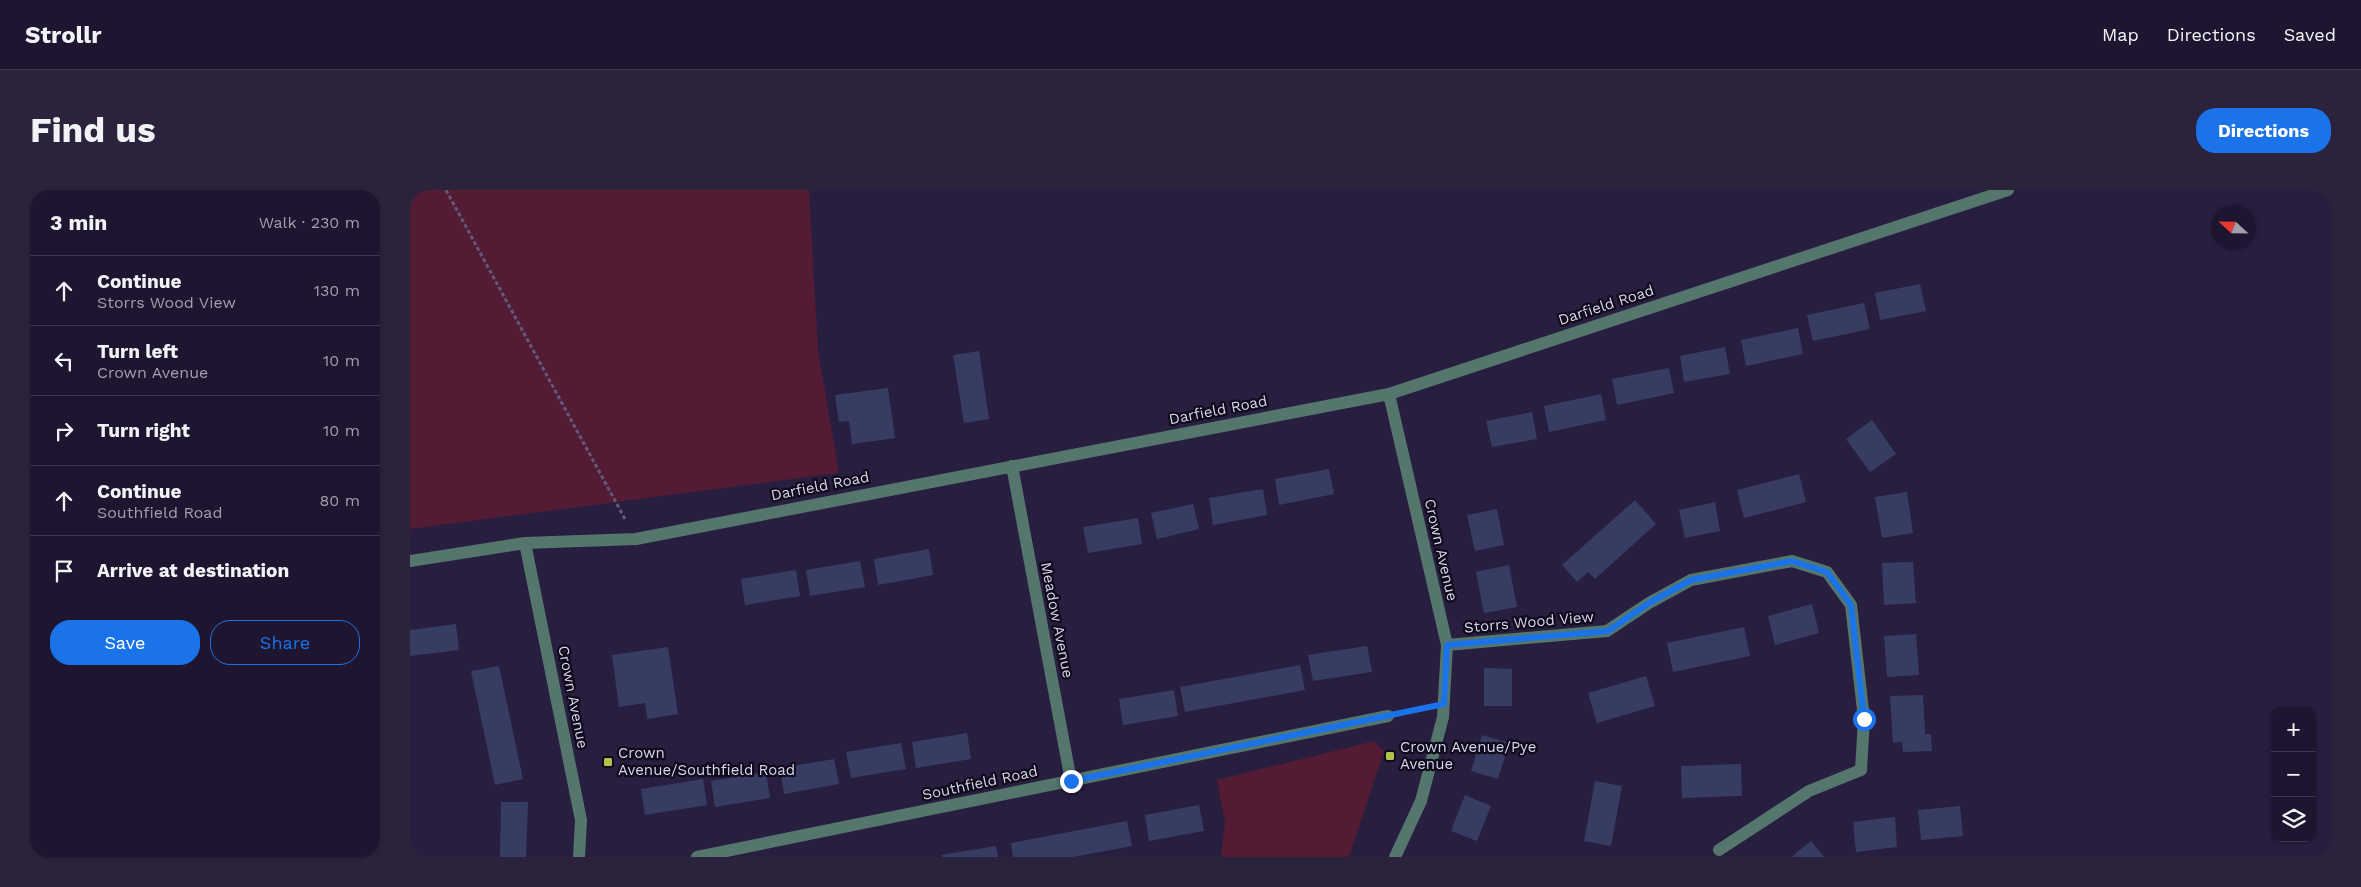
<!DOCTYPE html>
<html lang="en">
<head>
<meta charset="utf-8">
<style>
	body { margin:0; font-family:"Work Sans",sans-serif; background:#2b233c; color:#f1f3f6 }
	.controls { position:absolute; right:15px; bottom:15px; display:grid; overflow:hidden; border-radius:10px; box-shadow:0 1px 4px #0004 }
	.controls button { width:45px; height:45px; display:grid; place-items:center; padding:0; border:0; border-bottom:1px solid #3c354c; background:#1e1630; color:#f1f3f6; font:25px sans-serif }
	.compass { position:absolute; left:1801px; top:15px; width:45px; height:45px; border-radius:50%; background:#1e1630; box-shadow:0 1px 4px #0004; rotate:292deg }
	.stop { position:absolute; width:15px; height:15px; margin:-11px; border:4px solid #1a73e8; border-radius:50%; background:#fff }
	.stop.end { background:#1a73e8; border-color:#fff; box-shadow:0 1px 5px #0008 }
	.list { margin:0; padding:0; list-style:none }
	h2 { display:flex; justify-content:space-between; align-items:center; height:65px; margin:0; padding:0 20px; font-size:21px }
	h2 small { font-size:16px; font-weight:400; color:#a19fab }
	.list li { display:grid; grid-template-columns:32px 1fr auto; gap:15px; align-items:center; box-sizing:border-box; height:70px; padding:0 20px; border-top:1px solid #3c354c }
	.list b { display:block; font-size:19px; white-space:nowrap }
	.list p { margin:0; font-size:16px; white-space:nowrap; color:#a19fab }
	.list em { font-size:16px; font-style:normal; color:#a19fab }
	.actions { display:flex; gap:10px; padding:15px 20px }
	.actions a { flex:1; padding:11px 0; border:1px solid #1a73e8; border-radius:20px; text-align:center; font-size:18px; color:#1a73e8 }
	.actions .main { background:#1a73e8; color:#fff }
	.icon { flex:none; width:28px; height:28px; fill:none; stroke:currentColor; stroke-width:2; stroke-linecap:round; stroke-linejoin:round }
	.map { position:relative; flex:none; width:1921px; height:667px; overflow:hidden; border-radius:20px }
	header { display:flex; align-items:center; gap:30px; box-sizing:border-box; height:70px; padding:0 25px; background:#1e1630; border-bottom:1px solid #3c354c }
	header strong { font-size:24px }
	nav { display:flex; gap:28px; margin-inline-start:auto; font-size:18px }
	.intro { display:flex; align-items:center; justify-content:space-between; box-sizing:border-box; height:120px; padding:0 30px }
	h1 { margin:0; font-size:35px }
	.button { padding:12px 22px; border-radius:20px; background:#1a73e8; color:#fff; font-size:18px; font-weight:700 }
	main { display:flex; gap:30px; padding:0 30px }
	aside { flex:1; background:#1e1630; border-radius:20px; box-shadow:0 1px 4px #0004 }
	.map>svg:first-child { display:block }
</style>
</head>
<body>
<header>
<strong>Strollr</strong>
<nav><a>Map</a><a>Directions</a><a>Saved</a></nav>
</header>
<div class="intro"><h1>Find us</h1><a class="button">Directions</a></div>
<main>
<aside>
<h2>3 min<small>Walk · 230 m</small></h2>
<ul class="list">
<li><svg class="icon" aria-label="ahead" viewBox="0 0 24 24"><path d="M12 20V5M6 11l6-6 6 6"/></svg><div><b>Continue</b><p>Storrs Wood View</p></div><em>130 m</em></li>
<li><svg class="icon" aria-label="left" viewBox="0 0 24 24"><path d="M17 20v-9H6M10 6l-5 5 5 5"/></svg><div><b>Turn left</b><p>Crown Avenue</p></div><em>10 m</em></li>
<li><svg class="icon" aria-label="right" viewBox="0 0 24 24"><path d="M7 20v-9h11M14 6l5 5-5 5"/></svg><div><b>Turn right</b></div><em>10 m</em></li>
<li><svg class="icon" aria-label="ahead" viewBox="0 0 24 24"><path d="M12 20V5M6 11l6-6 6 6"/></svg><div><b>Continue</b><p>Southfield Road</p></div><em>80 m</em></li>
<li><svg class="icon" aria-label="arrive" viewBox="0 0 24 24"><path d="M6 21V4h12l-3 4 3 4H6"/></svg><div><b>Arrive at destination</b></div></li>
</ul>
<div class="actions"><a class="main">Save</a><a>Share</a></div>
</aside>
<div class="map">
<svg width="1921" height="667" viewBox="0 0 1921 667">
	<rect width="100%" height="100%" fill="#281e40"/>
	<path fill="#531c34" d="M0,0H399L408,160L429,283L0,339Z
		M964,551L974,561L939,667H811L815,632L807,590Z"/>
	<path fill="#373d62" d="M1510,94L1516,121L1470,130L1465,103Z
		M1454,113L1460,139L1403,151L1397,125Z
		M1388,138L1393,164L1336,176L1331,150Z
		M1315,157L1320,184L1274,192L1270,166Z
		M569,161L579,229L554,233L543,165Z
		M1259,178L1264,203L1207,215L1202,189Z
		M478,198L485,248L442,254L439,231L429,232L425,205Z
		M1191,204L1196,230L1139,242L1134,216Z
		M1122,222L1127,249L1082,257L1076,231Z
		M1462,230L1486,264L1460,282L1436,249Z
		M919,279L924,304L869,315L865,289Z
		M1389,284L1396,312L1334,328L1327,300Z
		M853,299L857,325L803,335L799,308Z
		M1497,302L1503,343L1472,348L1465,307Z
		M1225,310L1246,334L1185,389L1178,382L1167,392L1152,375Z
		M1305,312L1310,341L1275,348L1269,320Z
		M783,314L789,339L747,349L741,323Z
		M1087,319L1094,355L1065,361L1057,325Z
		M728,328L732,354L678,363L673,337Z
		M519,359L523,385L468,395L464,369Z
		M450,371L455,397L400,406L396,380Z
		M1503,372L1506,413L1474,415L1472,373Z
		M1099,375L1107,417L1074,423L1066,382Z
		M386,380L390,406L335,415L331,389Z
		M1402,414L1409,443L1365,455L1358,426Z
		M46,434L49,460L0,466V440Z
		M1334,437L1340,466L1263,482L1257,453Z
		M1506,444L1509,485L1477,487L1474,446Z
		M957,456L962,482L903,491L898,465Z
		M258,457L268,524L237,529L235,513L209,517L202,465Z
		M890,475L895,500L775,522L770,497Z
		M89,476L113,589L85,595L61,481Z
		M1074,478L1102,479V516H1074Z
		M1236,486L1245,516L1187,533L1178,503Z
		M764,500L768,526L713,535L709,509Z
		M1513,505L1515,544H1521L1522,561L1493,562L1492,552L1483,553L1480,506Z
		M557,543L561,569L506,578L502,552Z
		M1072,545L1099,553L1088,589L1061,581Z
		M491,553L496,579L441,588L436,562Z
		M424,569L429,594L374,604L370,578Z
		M1331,574L1332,606L1272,608L1271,576Z
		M356,582L360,608L305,617L301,591Z
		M293,589L297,615L235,625L231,599Z
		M1185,591L1212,596L1201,656L1174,651Z
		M1055,605L1081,616L1067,651L1041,641Z
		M91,612H118L116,667H90Z
		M789,615L794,641L739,651L735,625Z
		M1550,616L1553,646L1511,650L1508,620Z
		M1485,627L1487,657L1446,662L1443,632Z
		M717,631L722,656L663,667H603L601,653Z
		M1401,651L1414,667H1382L1386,663Z
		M586,656L588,667H532L531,665Z"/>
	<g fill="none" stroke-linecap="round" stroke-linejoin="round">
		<path stroke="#625978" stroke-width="3" stroke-dasharray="4 2.5" stroke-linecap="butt" d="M36,0L215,329
			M998,521L1014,518"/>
		<path stroke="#54766d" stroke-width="12" d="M979,204L1037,455L1033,527L1011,611L985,667
			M602,276L661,591
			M115,353L171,630L169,667
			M0,371L115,353L226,349L979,204L1598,0
			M1037,455L1197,441L1239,413L1281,390L1382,371L1417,382L1441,415L1454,529L1451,580L1399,601L1309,660
			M287,667L978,526"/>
	</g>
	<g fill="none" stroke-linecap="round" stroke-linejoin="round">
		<path stroke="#1a73e8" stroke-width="6" d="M661,591L1034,514L1037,455L1198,441L1239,413L1281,390L1382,371L1417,382L1441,415L1454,529"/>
	</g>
	<g fill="#b4c24a" stroke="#0f0b1a" stroke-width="2">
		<rect x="975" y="561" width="10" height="10" rx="2.5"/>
		<rect x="193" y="567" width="10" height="10" rx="2.5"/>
	</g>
	<g text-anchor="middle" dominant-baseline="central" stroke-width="4.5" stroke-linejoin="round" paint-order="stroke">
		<g font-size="15" fill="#d9d4eb" stroke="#0f0b1a">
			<text transform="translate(1196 115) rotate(-18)">Darfield Road</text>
			<text transform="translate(808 220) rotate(-11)">Darfield Road</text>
			<text transform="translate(410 296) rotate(-11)">Darfield Road</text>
			<text transform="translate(1031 360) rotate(77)">Crown Avenue</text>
			<text transform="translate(647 430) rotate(79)">Meadow Avenue</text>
			<text transform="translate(1119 432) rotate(-5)">Storrs Wood View</text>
			<text transform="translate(163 507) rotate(79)">Crown Avenue</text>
			<text transform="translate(570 593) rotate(-12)">Southfield Road</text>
		</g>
		<g font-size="15" fill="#d9d4eb" stroke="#0f0b1a" text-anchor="start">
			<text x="990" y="557">Crown Avenue/Pye<tspan x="990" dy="17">Avenue</tspan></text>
			<text x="208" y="563">Crown<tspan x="208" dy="17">Avenue/Southfield Road</tspan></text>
		</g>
	</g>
</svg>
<div class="controls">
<button>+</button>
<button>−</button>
<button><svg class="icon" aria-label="layers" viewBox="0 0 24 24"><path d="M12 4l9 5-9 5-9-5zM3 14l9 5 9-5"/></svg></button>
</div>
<svg class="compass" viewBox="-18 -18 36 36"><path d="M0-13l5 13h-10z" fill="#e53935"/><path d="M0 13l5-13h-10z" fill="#a19fab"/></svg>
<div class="stop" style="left:1454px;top:529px"></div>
<div class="stop end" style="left:661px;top:591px"></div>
</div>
</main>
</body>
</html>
